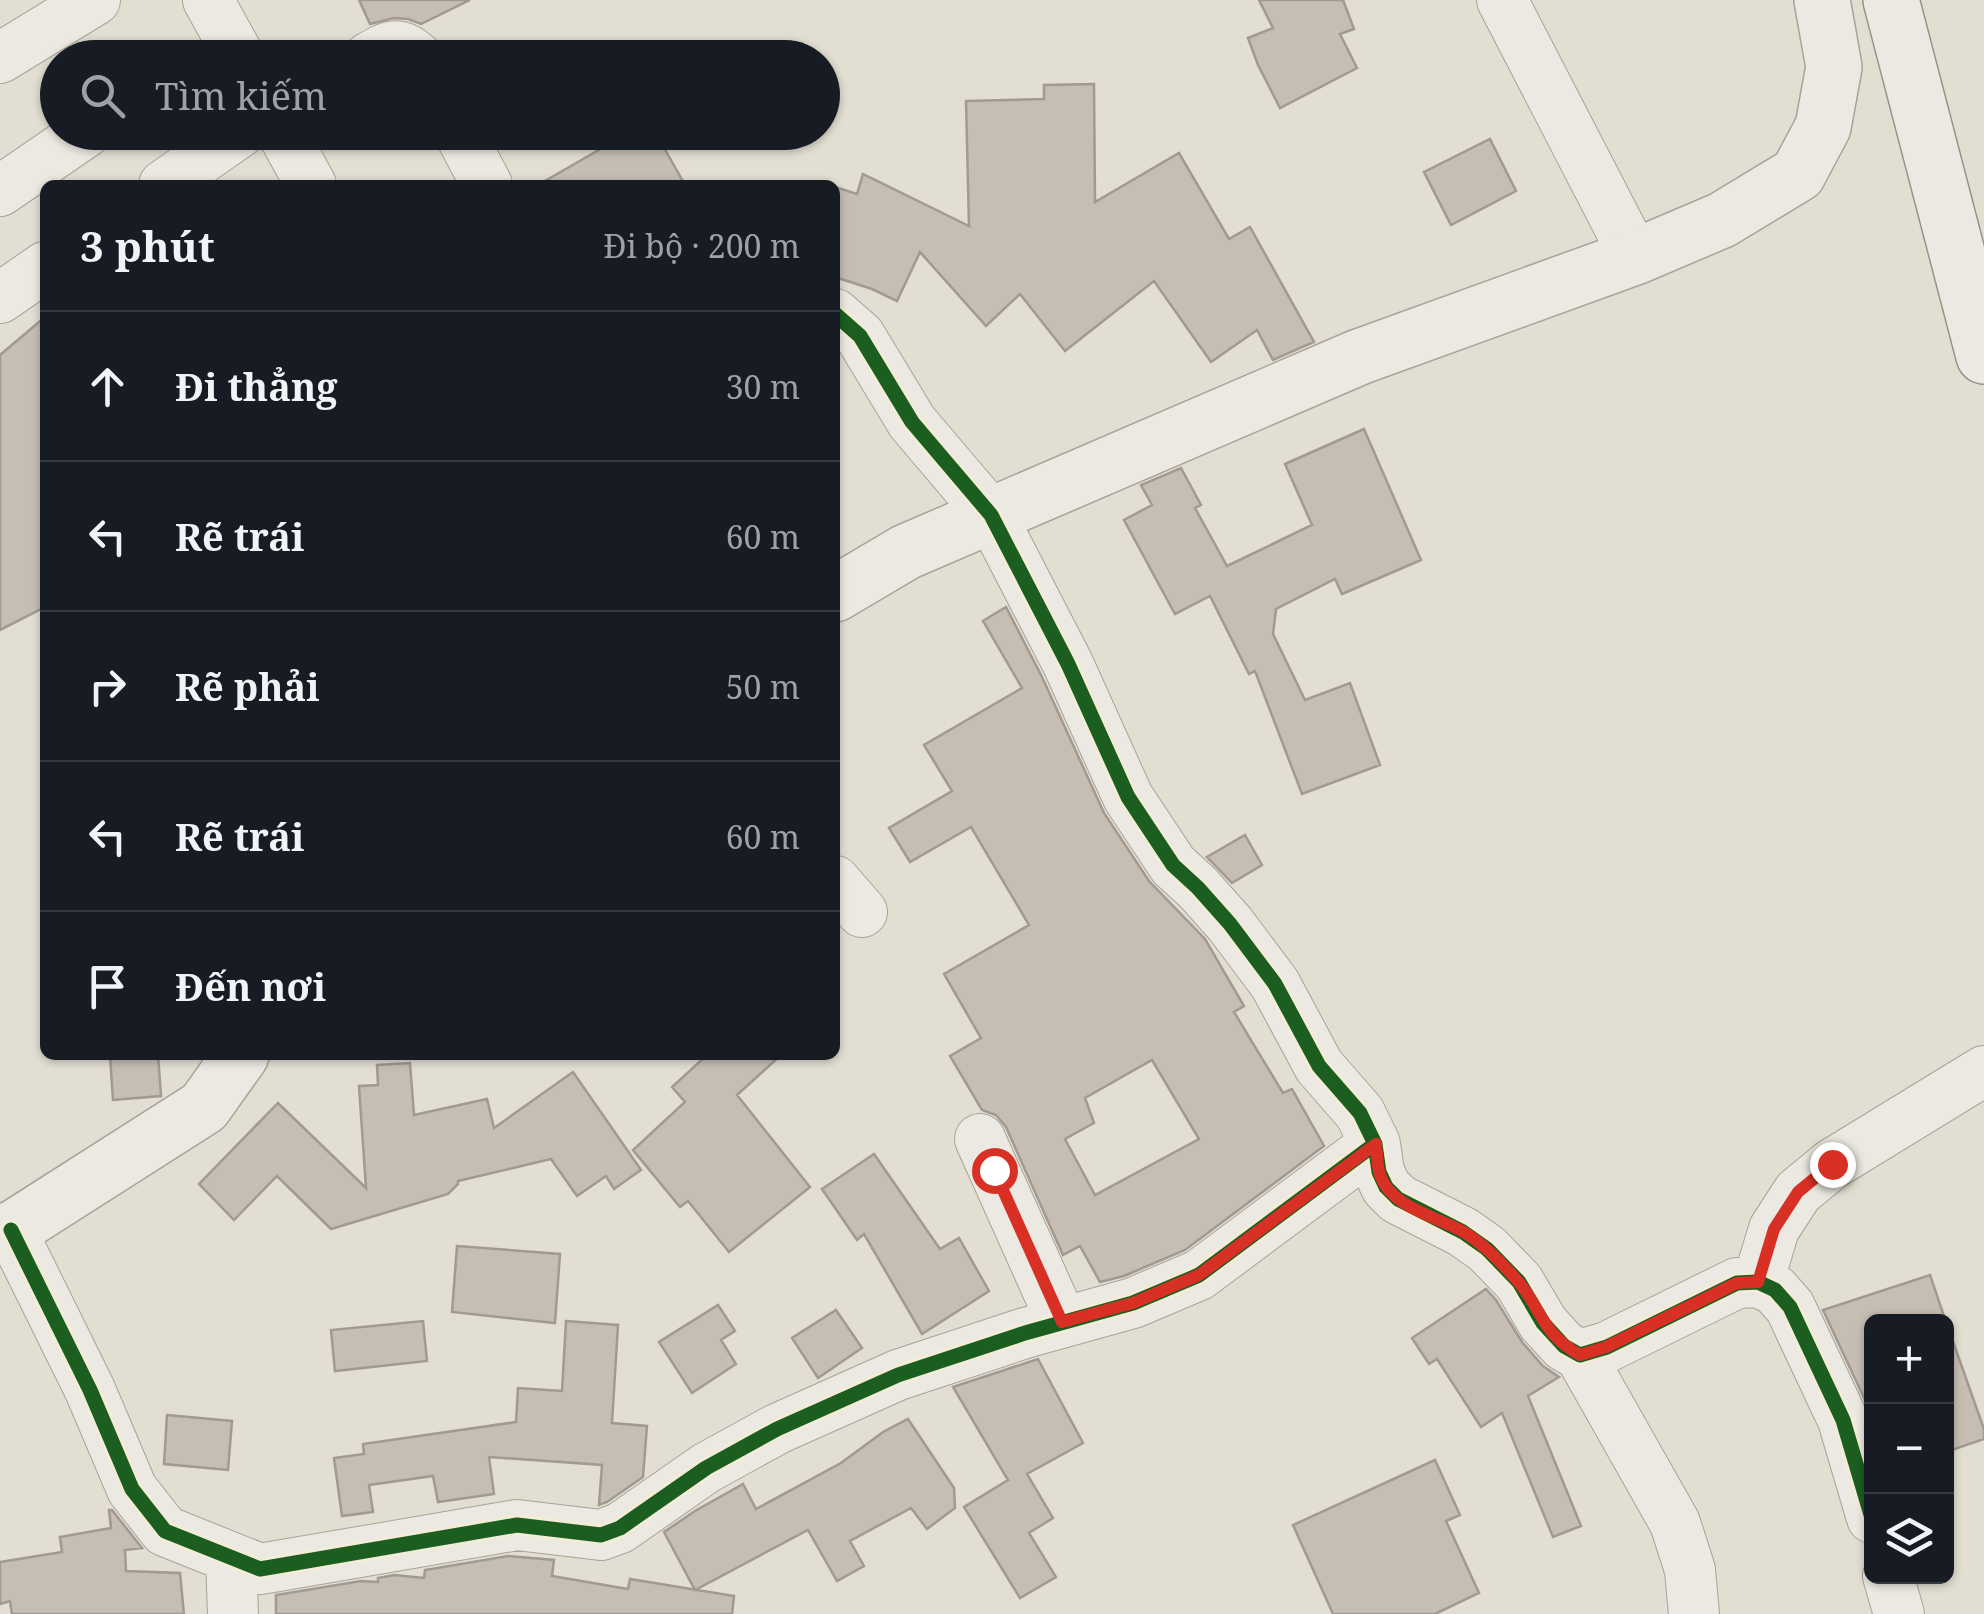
<!DOCTYPE html>
<html lang="vi">
<head>
<meta charset="utf-8">
<style>
	body { margin:0; font-family:"Noto Serif",serif; background:#20242c; color:#f1f3f6 }
	.controls { position:absolute; right:30px; bottom:30px; display:grid; overflow:hidden; border-radius:15px; box-shadow:0 2px 8px #0004 }
	.controls button { width:90px; height:90px; display:grid; place-items:center; padding:0; border:0; border-bottom:2px solid #363941; background:#171b24; color:#f1f3f6; font:50px sans-serif }
	.stop { position:absolute; width:30px; height:30px; margin:-22px; border:8px solid #d93025; border-radius:50%; background:#fff }
	.stop.end { background:#d93025; border-color:#fff; box-shadow:0 2px 10px #0008 }
	.list { margin:0; padding:0; list-style:none }
	h2 { display:flex; justify-content:space-between; align-items:center; height:130px; margin:0; padding:0 40px; font-size:42px }
	h2 small { font-size:32px; font-weight:400; color:#9ea1a6 }
	.list li { display:grid; grid-template-columns:65px 1fr auto; gap:30px; align-items:center; box-sizing:border-box; height:150px; padding:0 40px; border-top:2px solid #363941 }
	.list b { display:block; font-size:38px; white-space:nowrap }
	.list em { font-size:32px; font-style:normal; color:#9ea1a6 }
	.icon { flex:none; width:55px; height:55px; fill:none; stroke:currentColor; stroke-width:2; stroke-linecap:round; stroke-linejoin:round }
	.map { position:relative; flex:none; width:1984px; height:1614px; overflow:hidden }
	.search { position:absolute; background:#171b24; box-shadow:0 2px 8px #0004; left:40px; top:40px; width:800px; height:110px; display:flex; align-items:center; gap:25px; box-sizing:border-box; padding:0 35px; border-radius:55px; color:#9ea1a6; font-size:38px }
	.panel { position:absolute; background:#171b24; box-shadow:0 2px 8px #0004; left:40px; top:180px; width:800px; height:880px; border-radius:15px }
	.map>svg:first-child { display:block }
</style>
</head>
<body>
<div class="map">
<svg width="1984" height="1614" viewBox="0 0 1984 1614">
	<rect width="100%" height="100%" fill="#e2ded1"/>
	<path fill="#c6beb2" stroke="#a29a90" stroke-width="2.5" fill-rule="evenodd" d="M359,0H470L421,24L408,19L394,18L370,24Z
		M1259,0H1343L1354,29L1340,34L1357,68L1280,108L1258,65L1248,38L1273,28Z
		M1094,84L1095,202L1179,153L1229,239L1250,227L1314,342L1273,360L1257,330L1211,362L1154,281L1065,351L1020,294L986,326L920,252L897,301L872,289L835,277V187L857,194L863,174L969,226L966,101L1044,99V85Z
		M630,132H655L685,185H538Z
		M1490,139L1516,191L1451,225L1424,172Z
		M45,317V607L0,630V355Z
		M1364,429L1421,560L1342,594L1335,579L1276,609L1273,634L1305,700L1350,683L1380,765L1302,794L1255,671L1249,674L1210,596L1175,614L1124,520L1152,505L1141,485L1181,468L1201,505L1195,508L1227,566L1312,525L1285,464Z
		M1006,607L1042,677L1104,813L1149,881L1205,939L1244,1006L1234,1012L1283,1093L1292,1089L1324,1146L1185,1250L1124,1276L1100,1282L1080,1246L1063,1255L1006,1127L996,1115L982,1110L950,1056L981,1038L944,974L1029,925L971,827L910,862L889,828L952,791L924,745L1022,688L983,621ZM1152,1060L1199,1139L1095,1195L1065,1139L1094,1123L1085,1098Z
		M1245,835L1262,865L1232,883L1207,857Z
		M110,1055H158L161,1096L113,1100Z
		M707,1055H781L737,1095L810,1187L729,1252L688,1201L680,1207L633,1150L685,1102L672,1087Z
		M410,1063L414,1115L487,1099L494,1128L573,1072L641,1170L614,1189L606,1176L577,1196L551,1159L458,1181V1184L448,1194L331,1229L277,1176L234,1220L199,1184L278,1103L366,1188L359,1086L378,1085L377,1065Z
		M874,1154L940,1249L959,1238L989,1291L922,1334L864,1234L857,1240L822,1189Z
		M457,1246L560,1254L555,1323L452,1312Z
		M1930,1275L1946,1322H1872V1415L1823,1310Z
		M1486,1289L1496,1300L1522,1342L1543,1366L1559,1377L1528,1396L1581,1526L1553,1537L1502,1413L1481,1427L1437,1359L1429,1364L1412,1338Z
		M718,1305L735,1331L721,1340L736,1364L692,1393L659,1342Z
		M836,1310L862,1348L818,1378L792,1338Z
		M423,1321L427,1361L335,1371L331,1330Z
		M566,1321L618,1325L612,1423L647,1426L643,1477L607,1502L599,1505L602,1465L489,1457L494,1494L438,1502L433,1476L369,1485L373,1512L342,1516L334,1458L364,1454L363,1444L516,1422L518,1388L562,1391Z
		M1951,1336L1984,1429V1439L1946,1452V1337Z
		M1038,1359L1083,1443L1027,1474L1053,1518L1029,1533L1056,1577L1020,1598L964,1507L1008,1480L953,1387Z
		M167,1415L232,1421L228,1470L164,1464Z
		M908,1419L954,1488L955,1508L927,1529L911,1508L850,1541L864,1566L837,1581L808,1530L695,1590L664,1532L695,1511L743,1484L756,1509L841,1463L883,1432Z
		M1435,1460L1460,1515L1446,1521L1479,1593L1435,1614H1333L1293,1525Z
		M109,1510H112L142,1548L125,1550L126,1571L180,1573L184,1614H12L10,1601L0,1604V1562L62,1552L60,1537L111,1528Z
		M508,1556L554,1560L552,1576L628,1589L630,1579L734,1596L732,1614H276V1595L361,1581L378,1582V1578L394,1575L424,1578L425,1570Z"/>
	<g fill="none" stroke-linecap="round" stroke-linejoin="round">
		<defs>
			<path id="minor" d="M208,0L240,58
				M1502,0L1635,257
				M0,58L95,0
				M368,58C388,46 399,39 418,58
				M282,132L311,185
				M459,132L487,185
				M164,185L240,132
				M0,191L86,132
				M0,298L45,267
				M835,314L860,336L912,422L991,515L1068,664L1128,797L1173,865L1198,888L1230,924L1275,984L1319,1066L1360,1113L1375,1144L1379,1172L1386,1187L1398,1199L1463,1232L1487,1249L1519,1282L1543,1323L1564,1346L1580,1355L1607,1347L1737,1283L1758,1282L1775,1290L1790,1307L1843,1420L1872,1518
				M835,881L862,912
				M980,1139L1062,1322
				M11,1230L90,1390L132,1489L165,1531L260,1569L517,1525L601,1535L620,1528L706,1468L777,1429L898,1375L1025,1333L1133,1303L1199,1275L1375,1144
				M1758,1282L1774,1229L1798,1192L1832,1164L1984,1071
				M1580,1355L1675,1523L1690,1570L1694,1614
				M231,1559L233,1614
				M1888,1576L1899,1614"/>
			<path id="tertiary" d="M835,594L906,552L1359,357L1635,257L1722,220L1798,174L1823,127L1834,67L1822,0
				M0,1231L11,1230L204,1107L241,1055"/>
			<path id="secondary" d="M1891,0L1984,356"/>
		</defs>
		<use href="#minor" stroke="#a8a399" stroke-width="52"/>
		<use href="#tertiary" stroke="#a8a399" stroke-width="58"/>
		<use href="#secondary" stroke="#989389" stroke-width="58"/>
		<use href="#minor" stroke="#ebe9e1" stroke-width="50"/>
		<use href="#tertiary" stroke="#ebe9e1" stroke-width="55"/>
		<use href="#secondary" stroke="#ebe9e1" stroke-width="55"/>
		<defs>
			<path id="cycleway" d="M835,314L860,336L912,422L991,515L1068,664L1128,797L1173,865L1198,888L1230,924L1275,984L1319,1066L1360,1113L1375,1144L1379,1172L1386,1187L1398,1199L1463,1232L1487,1249L1519,1282L1543,1323L1564,1346L1580,1355L1607,1347L1737,1283L1758,1282L1775,1290L1790,1307L1843,1420L1872,1518
				M11,1230L90,1390L132,1489L165,1531L260,1569L517,1525L601,1535L620,1528L706,1468L777,1429L898,1375L1025,1333L1133,1303L1199,1275L1375,1144"/>
		</defs>
		<use href="#cycleway" stroke="#f2ecd8" stroke-width="21"/>
		<use href="#cycleway" stroke="#1b5e20" stroke-width="15"/>
	</g>
	<g fill="none" stroke-linecap="round" stroke-linejoin="round">
		<path stroke="#d93025" stroke-width="12" d="M994,1170L1062,1322L1133,1303L1199,1275L1376,1144C1377,1154 1377,1166 1380,1175C1392,1208 1435,1216 1462,1231C1483,1243 1500,1261 1515,1278C1542,1307 1540,1333 1580,1355L1606,1347L1737,1283L1758,1282L1774,1229L1798,1192L1832,1164"/>
	</g>
</svg>
<div class="controls">
<button>+</button>
<button>−</button>
<button><svg class="icon" aria-label="layers" viewBox="0 0 24 24"><path d="M12 4l9 5-9 5-9-5zM3 14l9 5 9-5"/></svg></button>
</div>
<div class="stop" style="left:994px;top:1170px"></div>
<div class="stop end" style="left:1832px;top:1164px"></div>
<div class="search"><svg class="icon" aria-label="search" viewBox="0 0 24 24"><circle cx="10" cy="10" r="6"/><path d="M15 15l6 6"/></svg>Tìm kiếm</div>
<section class="panel">
<h2>3 phút<small>Đi bộ · 200 m</small></h2>
<ul class="list">
<li><svg class="icon" aria-label="ahead" viewBox="0 0 24 24"><path d="M12 20V5M6 11l6-6 6 6"/></svg><div><b>Đi thẳng</b></div><em>30 m</em></li>
<li><svg class="icon" aria-label="left" viewBox="0 0 24 24"><path d="M17 20v-9H6M10 6l-5 5 5 5"/></svg><div><b>Rẽ trái</b></div><em>60 m</em></li>
<li><svg class="icon" aria-label="right" viewBox="0 0 24 24"><path d="M7 20v-9h11M14 6l5 5-5 5"/></svg><div><b>Rẽ phải</b></div><em>50 m</em></li>
<li><svg class="icon" aria-label="left" viewBox="0 0 24 24"><path d="M17 20v-9H6M10 6l-5 5 5 5"/></svg><div><b>Rẽ trái</b></div><em>60 m</em></li>
<li><svg class="icon" aria-label="arrive" viewBox="0 0 24 24"><path d="M6 21V4h12l-3 4 3 4H6"/></svg><div><b>Đến nơi</b></div></li>
</ul>
</section>
</div>
</body>
</html>
